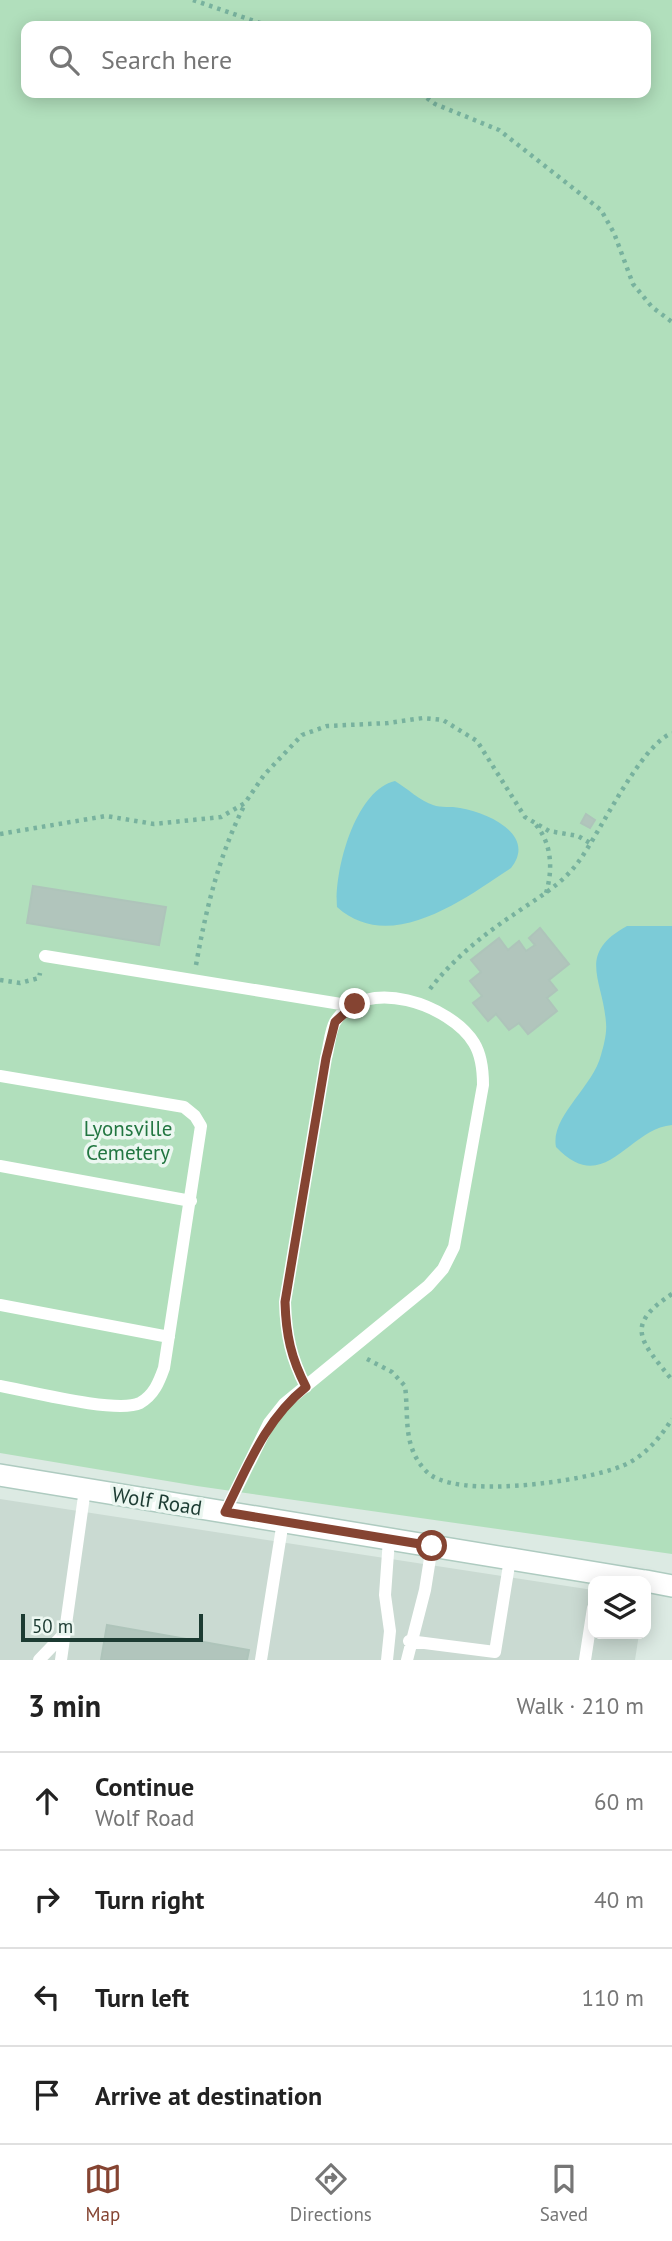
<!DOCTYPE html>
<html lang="en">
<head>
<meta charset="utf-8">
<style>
	body { margin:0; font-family:"PT Sans",sans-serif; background:#f2f2f2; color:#222 }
	.controls { position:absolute; right:21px; bottom:21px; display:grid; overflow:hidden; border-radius:14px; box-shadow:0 4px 18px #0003 }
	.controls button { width:63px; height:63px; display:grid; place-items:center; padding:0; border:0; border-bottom:2px solid #e0e0e0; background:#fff; color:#222; font:35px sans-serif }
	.scale { position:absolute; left:21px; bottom:18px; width:182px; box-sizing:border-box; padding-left:7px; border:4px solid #1c3b32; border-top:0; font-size:19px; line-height:24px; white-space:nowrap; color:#1c3b32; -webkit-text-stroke:5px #ecf7f1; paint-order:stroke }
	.stop { position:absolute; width:21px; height:21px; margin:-16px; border:5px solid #854432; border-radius:50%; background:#fff }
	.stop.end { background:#854432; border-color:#fff; box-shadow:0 2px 7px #0008 }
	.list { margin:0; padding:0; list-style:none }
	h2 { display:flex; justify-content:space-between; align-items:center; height:91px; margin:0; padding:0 28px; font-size:30px }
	h2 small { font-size:23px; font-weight:400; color:#767676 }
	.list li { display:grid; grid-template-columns:46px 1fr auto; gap:21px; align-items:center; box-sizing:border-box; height:98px; padding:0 28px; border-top:2px solid #e0e0e0 }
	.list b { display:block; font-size:26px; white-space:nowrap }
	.list p { margin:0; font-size:23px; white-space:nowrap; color:#767676 }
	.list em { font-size:23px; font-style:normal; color:#767676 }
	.icon { flex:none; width:38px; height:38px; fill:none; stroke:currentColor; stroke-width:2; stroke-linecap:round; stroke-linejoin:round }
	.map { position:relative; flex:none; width:672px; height:1660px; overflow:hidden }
	.search { position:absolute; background:#fff; box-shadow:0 4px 18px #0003; left:21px; right:21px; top:21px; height:77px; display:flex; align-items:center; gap:18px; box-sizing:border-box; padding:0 24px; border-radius:14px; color:#767676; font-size:26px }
	.sheet { height:483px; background:#fff }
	nav { display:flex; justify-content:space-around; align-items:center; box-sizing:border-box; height:98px; border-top:2px solid #e0e0e0; background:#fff; font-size:19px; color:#767676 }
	nav a { display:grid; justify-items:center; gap:4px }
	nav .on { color:#854432 }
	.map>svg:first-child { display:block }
</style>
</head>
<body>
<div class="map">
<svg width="672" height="1660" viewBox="0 0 672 1660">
	<rect width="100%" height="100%" fill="#dceae3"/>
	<path fill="#cadad2" d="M0,1499L593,1590V1634H639L635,1660H0Z"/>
	<path fill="#b1dfbc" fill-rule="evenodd" d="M0,0H672V1554L197,1486L0,1453ZM26,26H646V93H26Z"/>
	<path fill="#7ccbd7" d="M395,781C407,788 420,801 433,805C441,808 451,806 460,808C489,813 537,835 511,868C464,899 390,955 337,907C334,871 355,790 395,781Z
		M627,926H672V1125C627,1129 605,1198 556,1147C550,1117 593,1087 601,1055C604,1045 607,1033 606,1023C603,979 576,954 627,926Z"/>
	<path fill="#b1c5bc" stroke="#aec4ba" stroke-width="2" d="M586,814L595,820L590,828L581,823Z
		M33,886L166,907L159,945L27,923Z
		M540,928L569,964L549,980L557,990L547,998L557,1011L528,1034L519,1023L509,1030L496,1014L488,1021L473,1003L482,996L470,981L481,972L471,960L499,938L508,950L519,941L526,951L535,945L529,938Z
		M107,1625L249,1650L247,1660H101Z"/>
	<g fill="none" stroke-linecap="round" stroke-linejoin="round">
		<defs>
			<path id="secondary" d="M0,1475L645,1581
				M646,1581L672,1586"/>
		</defs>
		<use href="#secondary" stroke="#aecbc0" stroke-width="24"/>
		<path stroke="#78b29e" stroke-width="4.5" stroke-dasharray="3.5 5" stroke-linecap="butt" d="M193,0L269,26
			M420,93L435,104L499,130L601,210L614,233L633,284L652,307L672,322
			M536,825C552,844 553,870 546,893
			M0,834L106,816L154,824L221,817L245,803L264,775L302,735L327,726L388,723L423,718L443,720L477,741L525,817L549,831L578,836L590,843
			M196,965C206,909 219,855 245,804
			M0,980L20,983L39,978L40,973
			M430,989C452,960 483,935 513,915C537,898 562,885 579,861C601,831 640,746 672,733
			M672,1294C623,1326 641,1341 672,1380
			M367,1359L392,1372L405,1386C409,1417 402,1446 426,1471C453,1501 587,1481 622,1466C644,1457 660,1438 672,1419"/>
		<path stroke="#fff" stroke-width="12" d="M45,956L353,1006
			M0,1076L184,1107L195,1116L201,1126L164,1368C159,1382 154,1395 140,1403C117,1414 28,1391 0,1386
			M0,1166L191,1201
			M0,1305L169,1337
			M225,1512L269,1423L284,1404L428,1286L443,1269L454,1247L483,1085C483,1071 482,1056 474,1043C451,1005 365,974 335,1022C330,1031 329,1048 326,1058L285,1302C286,1335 291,1358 306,1387
			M409,1641L495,1652L510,1559
			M39,1660L65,1633
			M61,1660L85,1489
			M261,1660L283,1521
			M387,1660L390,1631L385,1595L389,1539
			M407,1660L425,1590L432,1546
			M585,1660L593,1608"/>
		<use href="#secondary" stroke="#fff" stroke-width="21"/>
	</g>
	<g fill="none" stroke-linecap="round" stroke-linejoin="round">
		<path stroke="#854432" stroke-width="9" d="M355,1004L335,1022L326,1058L285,1302C286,1335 291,1358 306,1387C265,1420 248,1466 225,1512L432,1546"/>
	</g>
	<g text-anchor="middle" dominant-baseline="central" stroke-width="7" stroke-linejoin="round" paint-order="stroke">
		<g font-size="21" fill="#227641" stroke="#ecf7f1">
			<text x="128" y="1128">Lyonsville<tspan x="128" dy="24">Cemetery</tspan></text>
		</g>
		<g font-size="21" fill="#1c3b32" stroke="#ecf7f1">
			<text transform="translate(157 1501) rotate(9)">Wolf Road</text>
		</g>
	</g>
</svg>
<div class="controls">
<button><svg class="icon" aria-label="layers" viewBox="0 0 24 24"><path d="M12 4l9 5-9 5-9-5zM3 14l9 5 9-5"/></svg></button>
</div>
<div class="scale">50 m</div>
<div class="stop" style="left:432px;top:1546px"></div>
<div class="stop end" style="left:355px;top:1004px"></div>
<div class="search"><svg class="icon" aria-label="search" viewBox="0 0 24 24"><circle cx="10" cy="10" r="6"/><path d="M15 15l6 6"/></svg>Search here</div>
</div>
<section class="sheet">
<h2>3 min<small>Walk · 210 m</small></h2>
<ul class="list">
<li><svg class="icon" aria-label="ahead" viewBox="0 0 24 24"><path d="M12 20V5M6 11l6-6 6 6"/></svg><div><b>Continue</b><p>Wolf Road</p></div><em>60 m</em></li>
<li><svg class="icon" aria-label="right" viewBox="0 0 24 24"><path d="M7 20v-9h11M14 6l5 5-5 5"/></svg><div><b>Turn right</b></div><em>40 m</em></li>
<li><svg class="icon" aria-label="left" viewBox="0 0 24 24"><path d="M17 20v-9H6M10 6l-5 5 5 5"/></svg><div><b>Turn left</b></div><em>110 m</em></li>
<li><svg class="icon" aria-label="arrive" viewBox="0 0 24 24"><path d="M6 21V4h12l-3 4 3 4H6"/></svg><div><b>Arrive at destination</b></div></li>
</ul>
</section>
<nav>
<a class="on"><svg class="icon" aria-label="map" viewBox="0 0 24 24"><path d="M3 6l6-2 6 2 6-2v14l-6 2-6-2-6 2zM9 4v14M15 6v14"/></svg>Map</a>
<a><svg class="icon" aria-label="directions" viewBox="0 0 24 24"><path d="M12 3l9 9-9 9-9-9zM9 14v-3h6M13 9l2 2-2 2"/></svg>Directions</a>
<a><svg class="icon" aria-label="saved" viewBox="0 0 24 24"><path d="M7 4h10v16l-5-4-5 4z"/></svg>Saved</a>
</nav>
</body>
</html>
